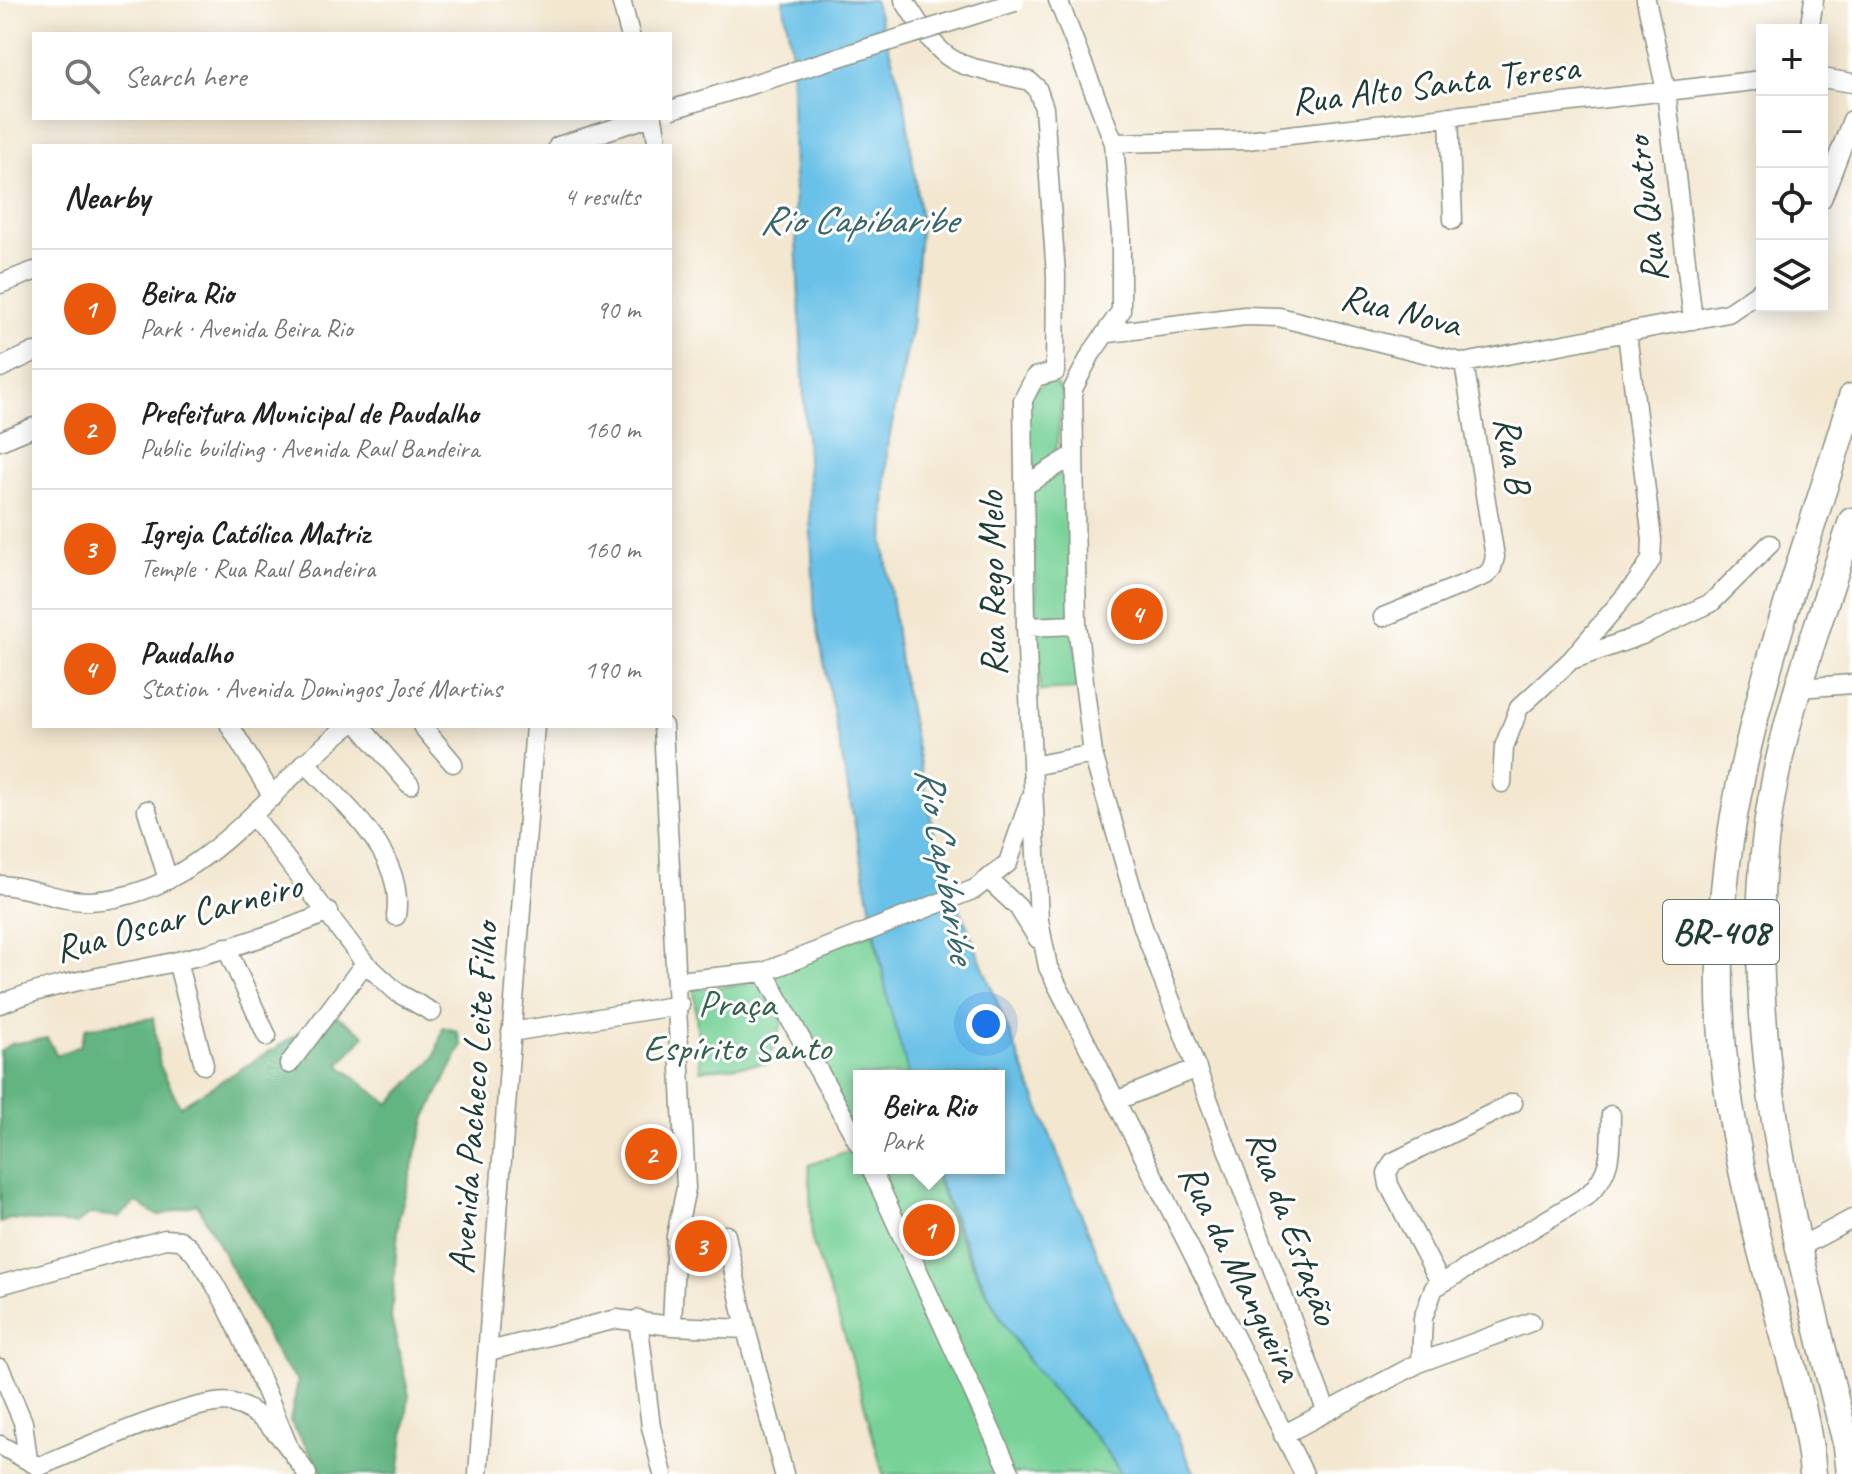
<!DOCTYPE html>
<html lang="en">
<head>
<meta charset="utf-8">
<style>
	body { margin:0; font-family:Caveat,sans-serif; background:#f2f2f2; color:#222 }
	.controls { position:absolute; right:24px; top:24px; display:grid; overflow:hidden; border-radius:0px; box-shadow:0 4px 20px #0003 }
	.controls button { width:72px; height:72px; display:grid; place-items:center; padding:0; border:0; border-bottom:2px solid #e0e0e0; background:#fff; color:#222; font:40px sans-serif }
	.you { position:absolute; left:986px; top:1024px; width:28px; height:28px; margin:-20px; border:6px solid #fff; border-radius:50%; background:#1a73e8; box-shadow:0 0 0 12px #1a73e833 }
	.badge { display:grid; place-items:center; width:52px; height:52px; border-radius:50%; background:#ea580c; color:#fff; font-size:26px; font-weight:700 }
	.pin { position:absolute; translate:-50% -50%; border:4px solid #fff; box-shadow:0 2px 8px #0006 }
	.popup { position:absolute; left:853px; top:1070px; width:152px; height:104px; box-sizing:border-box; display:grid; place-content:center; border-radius:0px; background:#fff; filter:drop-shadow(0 2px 6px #0005); font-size:26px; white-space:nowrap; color:#767676 }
	.popup b { font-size:30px; color:#222 }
	.popup::after { content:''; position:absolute; left:50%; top:100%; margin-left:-16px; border:16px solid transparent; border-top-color:#fff }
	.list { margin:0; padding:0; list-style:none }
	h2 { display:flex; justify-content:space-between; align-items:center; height:104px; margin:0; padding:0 32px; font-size:34px }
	h2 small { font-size:26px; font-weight:400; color:#767676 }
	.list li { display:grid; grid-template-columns:52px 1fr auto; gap:24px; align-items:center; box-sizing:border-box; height:120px; padding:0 32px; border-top:2px solid #e0e0e0 }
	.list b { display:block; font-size:30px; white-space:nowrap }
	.list p { margin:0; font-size:26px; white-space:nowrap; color:#767676 }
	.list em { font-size:26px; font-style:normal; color:#767676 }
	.icon { flex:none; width:44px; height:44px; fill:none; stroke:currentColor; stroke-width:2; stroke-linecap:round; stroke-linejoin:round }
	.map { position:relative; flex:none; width:1852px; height:1474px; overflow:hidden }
	.search { position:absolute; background:#fff; box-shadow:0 4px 20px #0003; left:32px; top:32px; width:640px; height:88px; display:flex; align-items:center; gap:20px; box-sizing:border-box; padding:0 28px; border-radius:0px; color:#767676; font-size:30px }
	.panel { position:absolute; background:#fff; box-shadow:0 4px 20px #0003; left:32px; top:144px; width:640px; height:584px; border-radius:0px }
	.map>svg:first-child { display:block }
</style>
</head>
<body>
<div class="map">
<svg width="1852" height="1474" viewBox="0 0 1852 1474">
	<rect width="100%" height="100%" fill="#fff"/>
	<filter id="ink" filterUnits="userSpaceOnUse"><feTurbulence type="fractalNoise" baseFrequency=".0125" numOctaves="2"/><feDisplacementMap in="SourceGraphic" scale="16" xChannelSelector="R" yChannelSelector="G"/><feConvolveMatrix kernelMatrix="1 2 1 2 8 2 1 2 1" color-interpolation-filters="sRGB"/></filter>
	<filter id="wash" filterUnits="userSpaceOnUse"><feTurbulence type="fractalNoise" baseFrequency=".006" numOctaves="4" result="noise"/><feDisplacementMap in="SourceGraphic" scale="32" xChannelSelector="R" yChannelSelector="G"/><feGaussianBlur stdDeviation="1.8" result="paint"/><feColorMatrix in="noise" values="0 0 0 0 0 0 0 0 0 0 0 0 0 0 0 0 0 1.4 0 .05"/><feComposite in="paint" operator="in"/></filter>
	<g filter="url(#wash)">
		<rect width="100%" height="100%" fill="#f3e7d0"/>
		<path fill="#78d298" stroke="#4c8866" stroke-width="2" d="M1051,380L1063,392L1056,452L1033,470L1023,397Z
			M1065,470L1077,689L1040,691L1031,492Z
			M873,932L909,1076H859V1146L764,972Z
			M758,983L783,1021L768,1063L700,1070L694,989Z
			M853,1149L859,1168L1004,1474H883L850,1351L812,1241L809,1165Z
			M869,1168H934C950,1225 993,1313 1028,1360C1057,1400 1097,1431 1121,1474H1011Z"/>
		<path fill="#62b480" stroke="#40785a" stroke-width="2" d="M337,1016L365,1035L339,1065L389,1104L435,1057L443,1027L457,1031L462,1046L426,1117L399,1217L391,1318L409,1395L399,1474H324L290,1421L298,1381L280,1361L197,1204L158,1216L137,1202L118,1217L91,1214L76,1224L10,1219L0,1223V1051L11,1044L47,1038L57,1055L80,1046L86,1028L153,1018L160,1066L180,1106L308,1028Z"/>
		<path fill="#6ac1e7" stroke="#447f8e" stroke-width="2" d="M783,0H874L904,98L921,221L912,326L887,448L884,544L901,670L938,853L1123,1319L1195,1474H1121C1097,1431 1057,1400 1028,1360C989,1307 964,1241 938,1180L934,1168H999V1076H909L889,1005L815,615L795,219L791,47Z"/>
	</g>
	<g filter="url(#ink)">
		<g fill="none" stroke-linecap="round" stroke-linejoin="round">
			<defs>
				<path id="minor" d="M621,0L630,34
					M904,0C948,72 952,62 1029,81L1037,88L1044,108L1056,275L1055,372L1035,377L1023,400L1026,627L1039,921L1048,967L1304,1474
					M1058,0L1114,143L1121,235V311L1091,354L1073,389L1077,625L1093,754L1143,927L1326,1410
					M1646,0L1666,91L1693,320
					M1809,30L1814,0
					M1822,78L1852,83
					M1449,116L1453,220
					M653,118L658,146
					M1114,143L1247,140L1762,80
					M558,146L647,118
					M1822,199L1852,120
					M0,284L34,271
					M1109,333L1245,316L1279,317L1464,363L1728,313L1762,290
					M0,368L34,352
					M0,441L34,427
					M1024,486L1074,455
					M1383,617L1486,575L1492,568L1495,557L1464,363
					M1026,627L1077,625
					M1574,659L1642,635L1711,603L1770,544
					M1799,688L1852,684
					M230,726L273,797
					M360,726L410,785
					M422,726L453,763
					M663,726L686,1188L676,1236L672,1326
					M305,762C343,804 406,854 396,916
					M1032,766L1093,754
					M1502,783L1504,747L1519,708L1571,660L1636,583L1651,560L1652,540L1627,333
					M147,810L168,880
					M254,817L365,963L398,993L432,1012
					M989,880L1018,907L1038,939
					M0,885C31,886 59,902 90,901C203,896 267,788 348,726
					M226,947L267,1036
					M177,961L204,1065
					M764,972L859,1144
					M678,981L764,972L975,889L1008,863L1030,799
					M0,1004C57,981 118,975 178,961C229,949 281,932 329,912
					M511,1032L680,1005
					M289,1064L365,963
					M1118,1100L1197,1068
					M871,1168L1011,1474
					M726,1235L746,1329L784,1474
					M1798,1248L1852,1219
					M1440,1282L1389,1185L1387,1173L1393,1162L1513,1103
					M0,1285L165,1239L180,1240C215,1261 270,1402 287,1443
					M638,1319L651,1427L663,1474
					M489,1351L617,1319L672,1326L746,1329
					M1421,1362L1531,1322
					M0,1368L23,1422L28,1460
					M1283,1435L1421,1362L1423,1318L1434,1288L1588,1195C1614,1170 1610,1148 1611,1115
					M0,1445L36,1465
					M38,1467C74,1452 200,1395 232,1403C265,1411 290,1448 307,1474
					M478,1474L535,726"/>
				<path id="highway" d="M1813,1474C1808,1415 1790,1360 1775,1303C1755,1231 1737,1159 1727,1085C1693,837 1783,628 1852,397
					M1850,1474L1847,1447C1798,1250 1743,1048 1765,843C1777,733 1818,626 1852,521"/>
			</defs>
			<use href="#minor" stroke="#899282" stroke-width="21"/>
			<use href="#highway" stroke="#899282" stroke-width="29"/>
			<use href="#minor" stroke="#fff" stroke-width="18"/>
			<use href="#highway" stroke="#fff" stroke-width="26"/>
			<defs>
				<path id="minor-bridge" d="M670,110L1015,2"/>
			</defs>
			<use href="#minor-bridge" stroke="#899282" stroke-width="21" stroke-linecap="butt"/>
			<use href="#minor-bridge" stroke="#fff" stroke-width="18"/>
		</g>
	</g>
	<g text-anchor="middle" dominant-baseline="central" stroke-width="6" stroke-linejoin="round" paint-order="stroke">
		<rect fill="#fff" stroke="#627771" stroke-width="2" x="1663" y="900" width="116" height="64" rx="6"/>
		<g font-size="36" font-weight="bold" fill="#1f3d34">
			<text x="1721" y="932">BR-408</text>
		</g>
		<g font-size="38" fill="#1f3d34" stroke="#fff">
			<text transform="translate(1435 84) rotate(-7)">Rua Alto Santa Teresa</text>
			<text transform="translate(1646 210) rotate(-97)">Rua Quatro</text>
			<text transform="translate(1401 310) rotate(14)">Rua Nova</text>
			<text transform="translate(1513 455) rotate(81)">Rua B</text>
			<text transform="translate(992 584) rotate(-91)">Rua Rego Melo</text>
			<text transform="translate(178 917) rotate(-15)">Rua Oscar Carneiro</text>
			<text transform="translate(473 1098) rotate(-86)">Avenida Pacheco Leite Filho</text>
			<text transform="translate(1293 1227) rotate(70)">Rua da Estação</text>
			<text transform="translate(1241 1272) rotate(64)">Rua da Mangueira</text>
		</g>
		<g font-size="38" fill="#35624d" stroke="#fff">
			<text x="737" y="1003">Praça<tspan x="737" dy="44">Espírito Santo</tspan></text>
		</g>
		<g font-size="40" font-style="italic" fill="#36656a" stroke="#fff">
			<text x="858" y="220">Rio Capibaribe</text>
			<text transform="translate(946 864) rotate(80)">Rio Capibaribe</text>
		</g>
	</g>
</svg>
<div class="controls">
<button>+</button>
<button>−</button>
<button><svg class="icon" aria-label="locate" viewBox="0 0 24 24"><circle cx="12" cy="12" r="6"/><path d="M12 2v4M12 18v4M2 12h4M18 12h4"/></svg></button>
<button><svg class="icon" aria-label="layers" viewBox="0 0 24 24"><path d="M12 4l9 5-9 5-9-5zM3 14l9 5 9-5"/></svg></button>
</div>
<div class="you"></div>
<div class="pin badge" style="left:929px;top:1230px">1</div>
<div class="popup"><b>Beira Rio</b>Park</div>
<div class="pin badge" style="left:651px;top:1154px">2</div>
<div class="pin badge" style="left:701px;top:1246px">3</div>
<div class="pin badge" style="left:1137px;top:614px">4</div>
<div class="search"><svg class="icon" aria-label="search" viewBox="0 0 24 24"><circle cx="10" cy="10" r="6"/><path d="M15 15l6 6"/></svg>Search here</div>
<section class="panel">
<h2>Nearby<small>4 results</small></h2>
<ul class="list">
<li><span class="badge">1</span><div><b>Beira Rio</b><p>Park · Avenida Beira Rio</p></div><em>90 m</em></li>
<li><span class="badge">2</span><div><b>Prefeitura Municipal de Paudalho</b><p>Public building · Avenida Raul Bandeira</p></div><em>160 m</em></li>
<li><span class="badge">3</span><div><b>Igreja Católica Matriz</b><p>Temple · Rua Raul Bandeira</p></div><em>160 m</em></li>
<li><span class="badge">4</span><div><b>Paudalho</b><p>Station · Avenida Domingos José Martins</p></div><em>190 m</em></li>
</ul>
</section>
</div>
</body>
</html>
